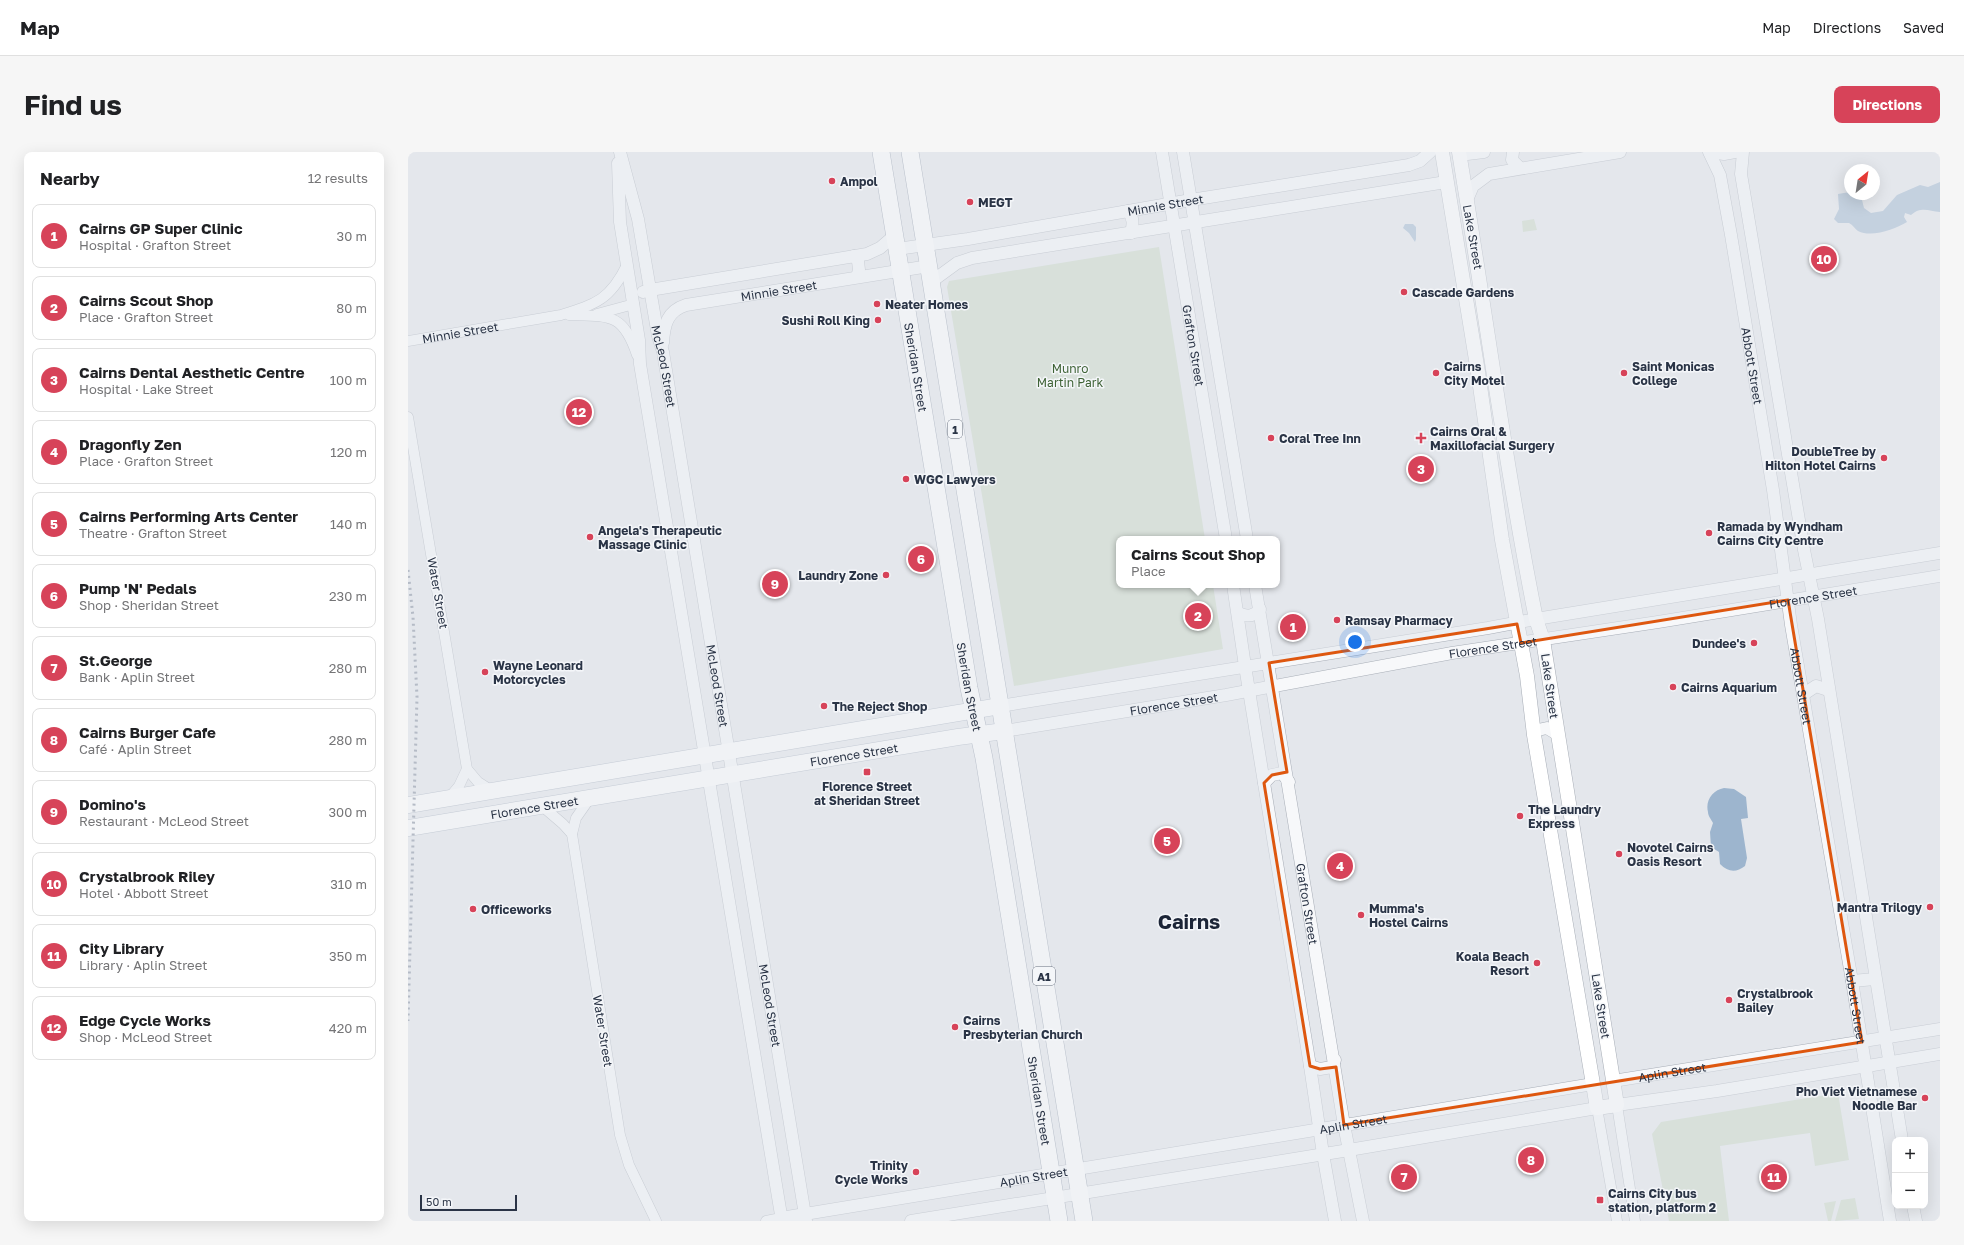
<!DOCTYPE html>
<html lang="en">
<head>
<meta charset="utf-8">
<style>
	body { margin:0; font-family:"Golos Text",sans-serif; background:#f6f6f6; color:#202124 }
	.controls { position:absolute; right:12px; bottom:12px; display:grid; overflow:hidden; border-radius:8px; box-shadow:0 4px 16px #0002 }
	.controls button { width:36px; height:36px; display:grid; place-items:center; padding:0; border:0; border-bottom:1px solid #e0e0e0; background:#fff; color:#202124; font:20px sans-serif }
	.compass { position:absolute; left:1436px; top:12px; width:36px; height:36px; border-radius:50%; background:#fff; box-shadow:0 4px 16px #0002; rotate:30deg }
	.scale { position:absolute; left:12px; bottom:10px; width:97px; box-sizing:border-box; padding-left:4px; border:2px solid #2a3446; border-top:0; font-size:11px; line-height:14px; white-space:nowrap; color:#2a3446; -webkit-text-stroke:3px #f4f6f9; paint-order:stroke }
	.you { position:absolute; left:947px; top:490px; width:14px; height:14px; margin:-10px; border:3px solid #fff; border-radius:50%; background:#1a73e8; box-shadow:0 0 0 6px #1a73e833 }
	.badge { display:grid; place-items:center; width:26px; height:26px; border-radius:50%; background:#d74359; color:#fff; font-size:13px; font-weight:700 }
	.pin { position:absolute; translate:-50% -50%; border:2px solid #fff; box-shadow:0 1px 4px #0006 }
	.popup { position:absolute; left:708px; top:384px; width:164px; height:52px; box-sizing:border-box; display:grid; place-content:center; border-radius:8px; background:#fff; filter:drop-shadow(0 1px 3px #0005); font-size:13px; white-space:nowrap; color:#757577 }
	.popup b { font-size:15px; color:#202124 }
	.popup::after { content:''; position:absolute; left:50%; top:100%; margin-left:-8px; border:8px solid transparent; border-top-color:#fff }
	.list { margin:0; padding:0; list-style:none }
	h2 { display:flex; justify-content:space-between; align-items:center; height:52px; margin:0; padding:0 16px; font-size:17px }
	h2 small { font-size:13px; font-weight:400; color:#757577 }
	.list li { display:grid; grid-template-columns:26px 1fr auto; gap:12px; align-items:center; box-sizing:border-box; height:64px; margin:0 8px 8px; padding:0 8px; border:1px solid #e0e0e0; border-radius:8px }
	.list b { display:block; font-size:15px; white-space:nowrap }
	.list p { margin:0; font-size:13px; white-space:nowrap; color:#757577 }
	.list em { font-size:13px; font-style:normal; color:#757577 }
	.map { position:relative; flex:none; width:1532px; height:1069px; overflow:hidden; border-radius:8px }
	header { display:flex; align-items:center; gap:24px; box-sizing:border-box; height:56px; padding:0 20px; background:#fff; border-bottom:1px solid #e0e0e0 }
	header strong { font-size:19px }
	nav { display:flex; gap:22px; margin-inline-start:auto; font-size:14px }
	.intro { display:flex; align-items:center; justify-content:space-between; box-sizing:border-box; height:96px; padding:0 24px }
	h1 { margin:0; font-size:28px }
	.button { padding:10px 18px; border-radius:8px; background:#d74359; color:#fff; font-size:14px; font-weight:700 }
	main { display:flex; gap:24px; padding:0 24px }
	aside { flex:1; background:#fff; border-radius:8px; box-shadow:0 4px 16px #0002 }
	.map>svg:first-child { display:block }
</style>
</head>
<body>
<header>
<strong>Map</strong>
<nav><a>Map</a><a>Directions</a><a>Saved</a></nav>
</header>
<div class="intro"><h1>Find us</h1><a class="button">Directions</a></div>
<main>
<aside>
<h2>Nearby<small>12 results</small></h2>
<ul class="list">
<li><span class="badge">1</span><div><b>Cairns GP Super Clinic</b><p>Hospital · Grafton Street</p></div><em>30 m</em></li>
<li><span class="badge">2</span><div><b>Cairns Scout Shop</b><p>Place · Grafton Street</p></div><em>80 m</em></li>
<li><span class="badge">3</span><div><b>Cairns Dental Aesthetic Centre</b><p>Hospital · Lake Street</p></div><em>100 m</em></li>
<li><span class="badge">4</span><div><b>Dragonfly Zen</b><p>Place · Grafton Street</p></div><em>120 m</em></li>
<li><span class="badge">5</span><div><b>Cairns Performing Arts Center</b><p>Theatre · Grafton Street</p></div><em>140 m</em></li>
<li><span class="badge">6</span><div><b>Pump 'N' Pedals</b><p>Shop · Sheridan Street</p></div><em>230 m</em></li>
<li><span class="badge">7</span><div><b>St.George</b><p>Bank · Aplin Street</p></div><em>280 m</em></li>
<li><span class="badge">8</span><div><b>Cairns Burger Cafe</b><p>Café · Aplin Street</p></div><em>280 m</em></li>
<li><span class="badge">9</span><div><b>Domino's</b><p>Restaurant · McLeod Street</p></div><em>300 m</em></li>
<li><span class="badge">10</span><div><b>Crystalbrook Riley</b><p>Hotel · Abbott Street</p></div><em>310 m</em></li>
<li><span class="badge">11</span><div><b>City Library</b><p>Library · Aplin Street</p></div><em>350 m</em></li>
<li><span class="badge">12</span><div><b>Edge Cycle Works</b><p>Shop · McLeod Street</p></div><em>420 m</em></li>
</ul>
</aside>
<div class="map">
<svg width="1532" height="1069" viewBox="0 0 1532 1069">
	<rect width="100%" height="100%" fill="#e4e7ec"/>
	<path fill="#c9d7c4" d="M1126,67L1129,78L1115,80L1114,69Z
		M751,95L797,387H711V433H805L815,497L606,534L539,135L541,129Z
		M1430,941L1441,1008L1407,1014L1402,981L1312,994L1321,1069H1261L1244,982L1253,970Z
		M1447,1046L1451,1067L1427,1069L1433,1048Z
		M1428,1049L1423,1069H1420L1416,1051Z"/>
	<path fill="#9db5ce" d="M1532,30V60C1521,59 1513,54 1503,63L1497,61L1496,65L1499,70C1487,77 1464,86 1450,79C1447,77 1445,73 1441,71H1430L1426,67L1431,57L1430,42L1442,40V42H1463L1453,44L1456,56L1463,61L1475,59L1489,43L1512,33L1520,35Z
		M997,72H1005L1008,75V87L1007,90L1001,81L995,76Z
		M1316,636L1326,637L1338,645L1340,666L1333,667L1339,706L1337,714C1328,721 1320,720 1312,712L1311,700L1303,695L1302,680L1305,671C1303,667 1300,664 1300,660C1297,648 1305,638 1316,636Z"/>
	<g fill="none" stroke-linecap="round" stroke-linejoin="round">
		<defs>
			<g id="minor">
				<path d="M189,162L226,152"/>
				<path d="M161,163C202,164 215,161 229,203"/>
				<path id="s1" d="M0,189L153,163C188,152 202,148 219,113"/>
				<path d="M0,265L59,617L70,630L84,639"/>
				<path d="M41,646L51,634L59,617"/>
				<path d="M182,646L168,666L164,682L212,983L221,1013L248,1069"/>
				<path d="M134,654L155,672L164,682"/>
				<path d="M1209,953L1227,1069"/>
				<path d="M1189,956L1209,1069"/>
				<path d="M358,1069L373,1066"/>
			</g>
			<g id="tertiary">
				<path id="s2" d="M212,0L230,67L250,184L255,200L398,1069"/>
				<path id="s3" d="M754,0L818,387"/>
				<path d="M775,0L839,387"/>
				<path d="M1105,0L1104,8L1112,16"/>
				<path id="s4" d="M1301,0L1312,23L1323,83L1365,338L1383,473L1444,829L1482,1069"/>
				<path d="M1303,0L1316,2L1327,0"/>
				<path d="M1335,0L1333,22L1396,398L1410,467L1494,988"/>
				<path d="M1051,3L1076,0"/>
				<path d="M210,11L212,70L231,188L232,212L374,1069"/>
				<path d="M1059,48L1065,34L1081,22L1212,0"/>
				<path d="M720,59C726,66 725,73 723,81"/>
				<path id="s5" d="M489,97L560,87L783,48L1001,13L1012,9L1022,0"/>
				<path d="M446,104L450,109L451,118L449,125"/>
				<path d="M523,130L549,111L564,106L1038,30"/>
				<path d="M235,140L242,138L459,102L472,96L486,84"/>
				<path id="s6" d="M255,191C256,173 259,159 278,153L521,114"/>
				<path d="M825,433L837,514L902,914L915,1002L927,1069"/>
				<path id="s7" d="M847,433L936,973L955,1069"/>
				<path d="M830,461C839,465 846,465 852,457"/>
				<path d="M1396,542L1408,534L1420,538"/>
				<path d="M592,554L1080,476L1128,467L1532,401"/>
				<path id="s8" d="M596,579L818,543L1044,501L1250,470L1532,424"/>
				<path d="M1126,583L1130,578L1139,576L1149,582"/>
				<path d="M856,631L864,623L874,621L881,630"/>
				<path d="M1444,829L1467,827"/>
				<path d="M902,914L912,917L924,915L927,908"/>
				<path id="s9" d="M1205,929L1532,877"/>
				<path d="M1209,953L1309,939L1532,902"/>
				<path d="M1505,1054L1508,1069"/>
				<path id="s10" d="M373,1066L1185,932"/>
				<path d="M503,1069L941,998L1189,956"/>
			</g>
			<path id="secondary" d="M1034,0L1070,220L1094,388L1119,524L1126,583L1185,932L1189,956L1209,953L1135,488L1128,467C1097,312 1077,156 1051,0"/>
			<g id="primary">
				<path d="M0,653L592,554"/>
				<path id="s11" d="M0,676L550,585L596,579"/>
			</g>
			<g id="trunk">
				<path id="s12" d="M473,0L561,536L576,606L651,1069"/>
				<path d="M502,0L676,1069"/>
			</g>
		</defs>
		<use href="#minor" stroke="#a8aeb7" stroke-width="11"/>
		<use href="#tertiary" stroke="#a8aeb7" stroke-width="13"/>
		<use href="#secondary" stroke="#a8aeb7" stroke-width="15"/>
		<use href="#primary" stroke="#a2abb9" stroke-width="17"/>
		<use href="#trunk" stroke="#8a94a4" stroke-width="18"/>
		<use href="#minor" stroke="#f7f8fa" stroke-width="10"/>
		<use href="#tertiary" stroke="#f7f8fa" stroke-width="12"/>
		<use href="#secondary" stroke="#fff" stroke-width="14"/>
		<use href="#primary" stroke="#fff" stroke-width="16"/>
		<use href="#trunk" stroke="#fff" stroke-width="17"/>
		<path stroke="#7c8697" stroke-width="3" stroke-dasharray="2 4" stroke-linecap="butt" d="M0,418L5,465L9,545L0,869"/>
	</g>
	<path d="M0 0H1532V1069H0ZM1380,448L1454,890L936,973L928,915L912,917L902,914L879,773L856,631L864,623L879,620L861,511L1109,472L1113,491Z" fill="#e4e7ec" fill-opacity=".55" fill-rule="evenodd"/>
	<path fill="none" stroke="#de570f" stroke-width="3" stroke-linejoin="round" d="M1380,448L1454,890L936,973L928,915L912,917L902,914L879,773L856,631L864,623L879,620L861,511L1109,472L1113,491Z"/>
	<g fill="#d74359" stroke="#f4f6f9" stroke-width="1.5">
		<circle cx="424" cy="29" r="4"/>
		<circle cx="562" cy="50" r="4"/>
		<circle cx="996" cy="140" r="4"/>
		<circle cx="469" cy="152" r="4"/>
		<circle cx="470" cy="168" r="4"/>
		<circle cx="1028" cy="221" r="4"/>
		<circle cx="1216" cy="221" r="4"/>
		<circle cx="863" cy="286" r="4"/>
		<path d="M1011 280h4v4h4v4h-4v4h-4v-4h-4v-4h4z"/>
		<circle cx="1476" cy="306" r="4"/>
		<circle cx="498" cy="327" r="4"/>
		<circle cx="1301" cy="381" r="4"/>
		<circle cx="182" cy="385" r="4"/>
		<circle cx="478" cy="423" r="4"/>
		<circle cx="929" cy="468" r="4"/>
		<circle cx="1346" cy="491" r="4"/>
		<circle cx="77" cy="520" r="4"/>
		<circle cx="1265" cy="535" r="4"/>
		<circle cx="416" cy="554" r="4"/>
		<rect x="455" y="616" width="8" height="8" rx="2"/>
		<circle cx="1112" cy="664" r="4"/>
		<circle cx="1211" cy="702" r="4"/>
		<circle cx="1522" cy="755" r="4"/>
		<circle cx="65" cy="757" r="4"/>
		<circle cx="953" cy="763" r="4"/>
		<circle cx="1129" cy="811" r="4"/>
		<circle cx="1321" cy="848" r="4"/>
		<circle cx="547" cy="875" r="4"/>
		<circle cx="1517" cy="946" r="4"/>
		<circle cx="508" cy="1020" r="4"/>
		<rect x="1188" y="1044" width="8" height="8" rx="2"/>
	</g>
	<g text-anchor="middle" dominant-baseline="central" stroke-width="3" stroke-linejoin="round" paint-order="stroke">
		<g fill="#f4f6f9" stroke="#676e7c" stroke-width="1">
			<rect x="540" y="268" width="14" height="18" rx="3"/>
			<rect x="625" y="815" width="22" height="18" rx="3"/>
		</g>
		<g font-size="11" font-weight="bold" fill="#2a3446">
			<text x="547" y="277">1</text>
			<text x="636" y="824">A1</text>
		</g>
		<g font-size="12" font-weight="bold" fill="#2a3446" stroke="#f4f6f9" text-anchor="start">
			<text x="432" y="29">Ampol</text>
			<text x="570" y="50">MEGT</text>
			<text x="1004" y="140">Cascade Gardens</text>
			<text x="477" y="152">Neater Homes</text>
			<text x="462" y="168" text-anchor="end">Sushi Roll King</text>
			<text x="1036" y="214">Cairns<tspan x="1036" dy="14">City Motel</tspan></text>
			<text x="1224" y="214">Saint Monicas<tspan x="1224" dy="14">College</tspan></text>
			<text x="1022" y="279">Cairns Oral &amp;<tspan x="1022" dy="14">Maxillofacial Surgery</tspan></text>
			<text x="871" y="286">Coral Tree Inn</text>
			<text x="1468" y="299" text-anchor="end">DoubleTree by<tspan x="1468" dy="14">Hilton Hotel Cairns</tspan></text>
			<text x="506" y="327">WGC Lawyers</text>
			<text x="1309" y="374">Ramada by Wyndham<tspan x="1309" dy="14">Cairns City Centre</tspan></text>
			<text x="190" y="378">Angela's Therapeutic<tspan x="190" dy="14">Massage Clinic</tspan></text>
			<text x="470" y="423" text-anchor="end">Laundry Zone</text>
			<text x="937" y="468">Ramsay Pharmacy</text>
			<text x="1338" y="491" text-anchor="end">Dundee's</text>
			<text x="85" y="513">Wayne Leonard<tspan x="85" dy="14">Motorcycles</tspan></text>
			<text x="1273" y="535">Cairns Aquarium</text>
			<text x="424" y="554">The Reject Shop</text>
			<text x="459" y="634" text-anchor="middle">Florence Street<tspan x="459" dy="14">at Sheridan Street</tspan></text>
			<text x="1120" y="657">The Laundry<tspan x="1120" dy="14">Express</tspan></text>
			<text x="1219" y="695">Novotel Cairns<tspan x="1219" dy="14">Oasis Resort</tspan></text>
			<text x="1514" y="755" text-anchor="end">Mantra Trilogy</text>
			<text x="961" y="756">Mumma's<tspan x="961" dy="14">Hostel Cairns</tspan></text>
			<text x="73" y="757">Officeworks</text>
			<text x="1121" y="804" text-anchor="end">Koala Beach<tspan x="1121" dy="14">Resort</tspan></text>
			<text x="1329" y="841">Crystalbrook<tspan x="1329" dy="14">Bailey</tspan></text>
			<text x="555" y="868">Cairns<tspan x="555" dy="14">Presbyterian Church</tspan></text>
			<text x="1509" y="939" text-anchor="end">Pho Viet Vietnamese<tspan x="1509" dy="14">Noodle Bar</tspan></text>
			<text x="500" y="1013" text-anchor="end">Trinity<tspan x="500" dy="14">Cycle Works</tspan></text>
			<text x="1200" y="1041">Cairns City bus<tspan x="1200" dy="14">station, platform 2</tspan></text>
		</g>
		<g font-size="12" fill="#2a3446" stroke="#f4f6f9">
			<text stroke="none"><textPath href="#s5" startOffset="272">Minnie Street</textPath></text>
			<text transform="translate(1065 85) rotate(80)">Lake Street</text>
			<text stroke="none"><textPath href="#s6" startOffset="142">Minnie Street</textPath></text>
			<text stroke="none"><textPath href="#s1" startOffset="53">Minnie Street</textPath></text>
			<text stroke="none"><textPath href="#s3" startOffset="196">Grafton Street</textPath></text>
			<text stroke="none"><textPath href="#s4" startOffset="219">Abbott Street</textPath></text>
			<text stroke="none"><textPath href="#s2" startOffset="219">McLeod Street</textPath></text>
			<text stroke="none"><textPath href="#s12" startOffset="218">Sheridan Street</textPath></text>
			<text transform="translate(30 441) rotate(80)">Water Street</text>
			<text stroke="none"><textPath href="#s8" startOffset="820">Florence Street</textPath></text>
			<text stroke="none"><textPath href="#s8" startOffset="496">Florence Street</textPath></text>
			<text stroke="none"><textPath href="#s2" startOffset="543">McLeod Street</textPath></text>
			<text stroke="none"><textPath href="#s4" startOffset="543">Abbott Street</textPath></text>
			<text stroke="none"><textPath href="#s12" startOffset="542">Sheridan Street</textPath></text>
			<text transform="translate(1142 534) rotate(82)">Lake Street</text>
			<text stroke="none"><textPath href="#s8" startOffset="172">Florence Street</textPath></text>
			<text stroke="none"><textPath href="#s11" startOffset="452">Florence Street</textPath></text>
			<text stroke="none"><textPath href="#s11" startOffset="128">Florence Street</textPath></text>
			<text stroke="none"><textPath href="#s7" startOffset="323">Grafton Street</textPath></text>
			<text stroke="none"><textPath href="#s2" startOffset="867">McLeod Street</textPath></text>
			<text stroke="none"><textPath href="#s4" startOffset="867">Abbott Street</textPath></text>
			<text transform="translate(1193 854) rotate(81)">Lake Street</text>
			<text transform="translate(195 879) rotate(81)">Water Street</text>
			<text stroke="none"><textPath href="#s9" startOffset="60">Aplin Street</textPath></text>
			<text stroke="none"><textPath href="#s12" startOffset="962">Sheridan Street</textPath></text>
			<text stroke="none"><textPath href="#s10" startOffset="580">Aplin Street</textPath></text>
			<text stroke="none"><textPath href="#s10" startOffset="256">Aplin Street</textPath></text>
		</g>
		<g font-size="12" fill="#3f6336" stroke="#f4f6f9">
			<text x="662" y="216">Munro<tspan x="662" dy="14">Martin Park</tspan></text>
		</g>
		<g font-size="20" font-weight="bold" fill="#1c2537" stroke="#f4f6f9">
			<text x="781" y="769">Cairns</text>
		</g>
	</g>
</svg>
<div class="controls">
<button>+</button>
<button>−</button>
</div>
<svg class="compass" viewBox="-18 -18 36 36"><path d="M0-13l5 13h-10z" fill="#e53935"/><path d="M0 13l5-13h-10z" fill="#757577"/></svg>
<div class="scale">50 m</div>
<div class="you"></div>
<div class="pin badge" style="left:885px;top:475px">1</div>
<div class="pin badge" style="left:790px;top:464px">2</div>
<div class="popup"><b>Cairns Scout Shop</b>Place</div>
<div class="pin badge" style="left:1013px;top:317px">3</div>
<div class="pin badge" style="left:932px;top:714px">4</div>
<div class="pin badge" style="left:759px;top:689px">5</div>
<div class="pin badge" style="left:513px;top:407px">6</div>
<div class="pin badge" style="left:996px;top:1025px">7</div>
<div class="pin badge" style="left:1123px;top:1008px">8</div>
<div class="pin badge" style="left:367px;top:432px">9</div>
<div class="pin badge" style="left:1416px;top:107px">10</div>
<div class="pin badge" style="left:1366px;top:1025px">11</div>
<div class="pin badge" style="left:171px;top:260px">12</div>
</div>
</main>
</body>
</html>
